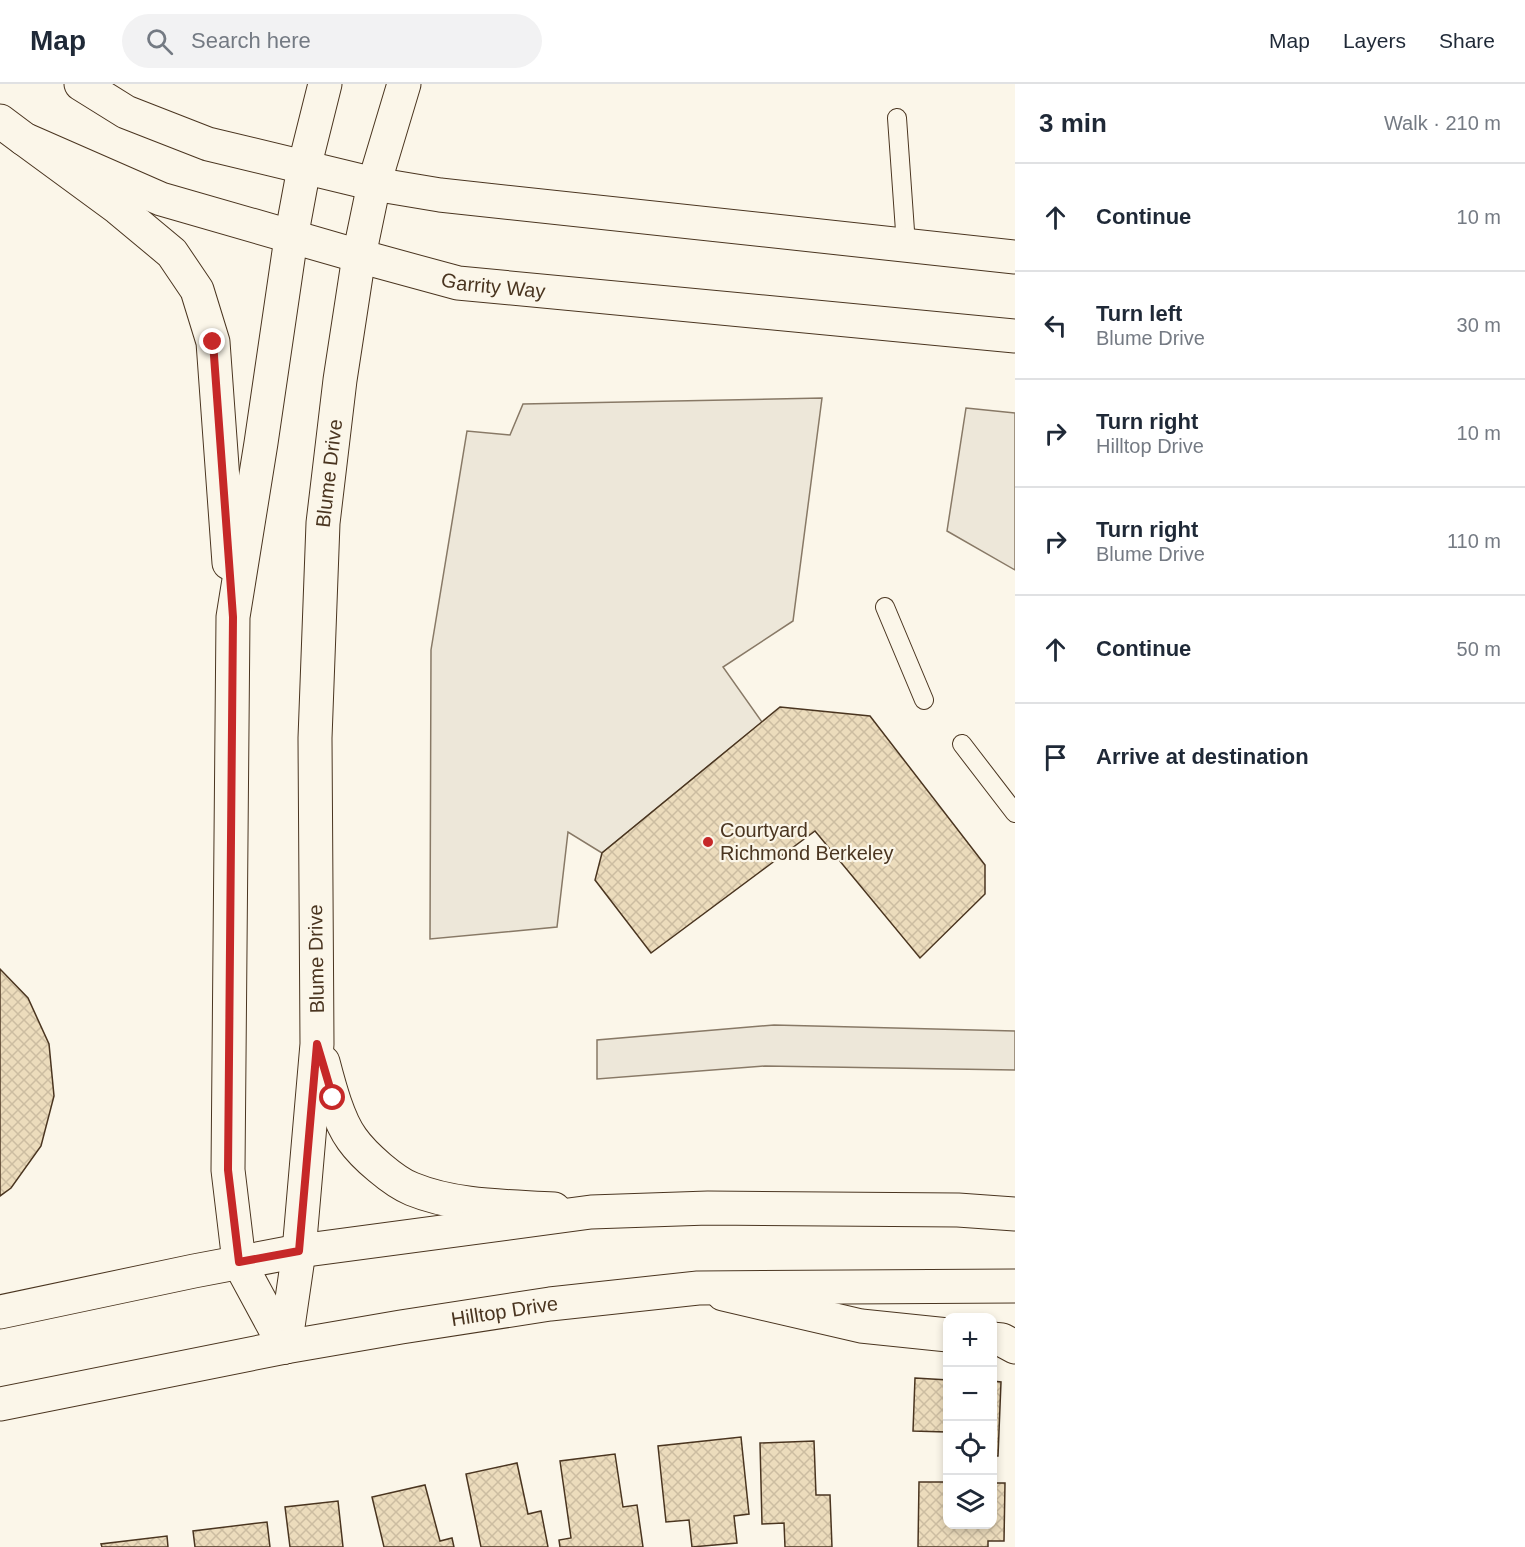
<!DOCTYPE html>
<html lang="en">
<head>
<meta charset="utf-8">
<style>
	body { margin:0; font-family:Helvetica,sans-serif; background:#f2f2f3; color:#1f2937 }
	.controls { position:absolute; right:18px; bottom:18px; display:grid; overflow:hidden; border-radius:12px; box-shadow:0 3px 9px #0003 }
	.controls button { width:54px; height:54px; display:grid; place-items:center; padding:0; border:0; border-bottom:2px solid #e0e1e3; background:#fff; color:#1f2937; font:30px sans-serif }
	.stop { position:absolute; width:18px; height:18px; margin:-14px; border:4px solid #c62828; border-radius:50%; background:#fff }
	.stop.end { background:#c62828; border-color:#fff; box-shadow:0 2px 6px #0008 }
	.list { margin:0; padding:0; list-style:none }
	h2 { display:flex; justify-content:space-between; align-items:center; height:78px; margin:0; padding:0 24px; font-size:26px }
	h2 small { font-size:20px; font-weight:400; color:#747a83 }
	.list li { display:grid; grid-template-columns:39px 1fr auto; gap:18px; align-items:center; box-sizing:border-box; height:108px; padding:0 24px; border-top:2px solid #e0e1e3 }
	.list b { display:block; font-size:22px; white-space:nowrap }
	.list p { margin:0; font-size:20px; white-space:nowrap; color:#747a83 }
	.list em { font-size:20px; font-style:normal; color:#747a83 }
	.icon { flex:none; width:33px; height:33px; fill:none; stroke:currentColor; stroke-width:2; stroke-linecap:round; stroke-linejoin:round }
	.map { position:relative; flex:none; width:1015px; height:1463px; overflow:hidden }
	header { display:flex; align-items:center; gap:36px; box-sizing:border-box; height:84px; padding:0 30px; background:#fff; border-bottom:2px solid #e0e1e3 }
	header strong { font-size:28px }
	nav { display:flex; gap:33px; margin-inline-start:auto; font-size:21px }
	.search { width:420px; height:54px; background:#f2f2f3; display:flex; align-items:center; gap:15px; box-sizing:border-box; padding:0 21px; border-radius:33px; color:#747a83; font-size:22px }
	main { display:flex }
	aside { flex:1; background:#fff }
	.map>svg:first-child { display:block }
</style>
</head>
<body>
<header>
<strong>Map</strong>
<div class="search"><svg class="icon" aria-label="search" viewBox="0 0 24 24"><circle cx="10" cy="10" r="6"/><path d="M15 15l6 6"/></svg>Search here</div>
<nav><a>Map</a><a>Layers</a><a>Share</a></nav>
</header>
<main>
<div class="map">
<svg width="1015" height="1463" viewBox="0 0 1015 1463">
	<defs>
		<pattern id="building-cross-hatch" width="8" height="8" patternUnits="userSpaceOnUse" patternTransform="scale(1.5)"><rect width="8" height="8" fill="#ecdcbc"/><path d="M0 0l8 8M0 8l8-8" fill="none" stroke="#ccbda1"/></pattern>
	</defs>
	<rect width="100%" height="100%" fill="#fbf6e9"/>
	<path fill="#ede7d9" stroke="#887966" stroke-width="1.5" d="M822,314L793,537L723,583L762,638L602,769L568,748L557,843L430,855L431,566L467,347L510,351L523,320Z
		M966,324L1015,329V486L947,447Z
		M774,941L1015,947V986L765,982L597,995V956Z"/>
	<path fill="url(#building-cross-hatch)" stroke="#4a3520" stroke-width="1.5" d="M780,623L870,632L985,781V810L920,874L815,747L651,869L595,796L602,769Z
		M0,885L28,914L49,960L54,1012L41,1062L11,1104L0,1112Z
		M915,1294L948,1296V1370H945L946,1348L913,1347Z
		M992,1297L1001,1298L998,1372H992Z
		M741,1353L749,1430L734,1432L737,1459L692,1463L689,1436L666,1438L658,1362Z
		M814,1357L816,1411H830L832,1463H785L784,1439L762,1440L760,1359Z
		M615,1370L623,1423L637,1421L643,1463H560L559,1456L571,1454L560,1377Z
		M517,1379L528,1430L541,1427L548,1463H481L466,1390Z
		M919,1398H948V1440H992V1399H1005L1004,1457H988V1463H918Z
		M425,1401L440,1457L452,1454L454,1463H384L372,1413Z
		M338,1417L343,1463H290L285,1423Z
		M267,1438L270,1463H195L193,1447Z
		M167,1452L168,1463H102L101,1460Z"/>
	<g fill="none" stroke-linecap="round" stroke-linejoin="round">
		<defs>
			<path id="service" d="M897,34L906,161
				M885,523L924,616
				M962,660L1015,729"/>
			<g id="minor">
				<path d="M374,100L440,111L1015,173"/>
				<path id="s1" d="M359,172L458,199L1015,252"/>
				<path d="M723,1210L861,1242L948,1251"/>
				<path d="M992,1255L1002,1256L1015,1263"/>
			</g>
			<g id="tertiary">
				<path d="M81,0L126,28L208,60L374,100"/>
				<path d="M0,37L24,55L161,115L359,172"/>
				<path d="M24,55L118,124L172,169L197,206L213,258L229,479"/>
				<path d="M323,978C329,1001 338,1036 352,1055C364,1072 394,1098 412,1105C456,1123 507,1122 554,1125"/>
				<path d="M285,1263L239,1178L228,1086L233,533L261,359L291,154L304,84L325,0"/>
				<path id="s2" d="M285,1263L299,1167L317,960L315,654L323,439L340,296L359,172L374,100L404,0"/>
			</g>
			<g id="secondary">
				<path d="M0,1228L194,1187L299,1167L591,1128L708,1124L958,1126L1015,1130"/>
				<path id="s3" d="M0,1320L285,1263L401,1243L550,1220L698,1204L1015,1202"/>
			</g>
		</defs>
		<use href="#service" stroke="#4a3520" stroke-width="20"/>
		<use href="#minor" stroke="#4a3520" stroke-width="35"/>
		<use href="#tertiary" stroke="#4a3520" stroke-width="35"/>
		<use href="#secondary" stroke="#4a3520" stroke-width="35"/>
		<use href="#service" stroke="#fbf6e9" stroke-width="18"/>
		<use href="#minor" stroke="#fbf6e9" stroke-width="33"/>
		<use href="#tertiary" stroke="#fbf6e9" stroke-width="33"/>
		<use href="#secondary" stroke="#fbf6e9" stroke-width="33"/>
	</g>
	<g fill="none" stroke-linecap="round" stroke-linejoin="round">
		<path stroke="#c62828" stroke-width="8" d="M213,258L233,533L228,1086L239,1178L299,1167L317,960L333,1014"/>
	</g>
	<circle fill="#c62828" stroke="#fbf6e9" stroke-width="2" cx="708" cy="758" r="6"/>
	<g text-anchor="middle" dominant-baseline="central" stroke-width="4.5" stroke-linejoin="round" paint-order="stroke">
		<g font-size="20" fill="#4a3520" stroke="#fbf6e9">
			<text stroke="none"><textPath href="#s1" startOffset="138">Garrity Way</textPath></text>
			<text stroke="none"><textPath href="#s2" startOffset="876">Blume Drive</textPath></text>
			<text transform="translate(316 875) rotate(-91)">Blume Drive</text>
			<text stroke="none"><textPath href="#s3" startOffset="513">Hilltop Drive</textPath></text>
		</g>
		<g font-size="20" fill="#4a3520" stroke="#fbf6e9" text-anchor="start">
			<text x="720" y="746">Courtyard<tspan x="720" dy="23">Richmond Berkeley</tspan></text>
		</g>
	</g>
</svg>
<div class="controls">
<button>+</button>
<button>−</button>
<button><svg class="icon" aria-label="locate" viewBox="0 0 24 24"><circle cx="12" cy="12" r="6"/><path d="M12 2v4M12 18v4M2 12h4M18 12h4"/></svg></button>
<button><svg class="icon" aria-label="layers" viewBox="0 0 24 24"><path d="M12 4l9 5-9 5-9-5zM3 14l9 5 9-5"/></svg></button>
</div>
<div class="stop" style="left:333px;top:1014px"></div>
<div class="stop end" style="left:213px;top:258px"></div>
</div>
<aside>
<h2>3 min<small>Walk · 210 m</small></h2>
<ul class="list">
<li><svg class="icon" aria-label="ahead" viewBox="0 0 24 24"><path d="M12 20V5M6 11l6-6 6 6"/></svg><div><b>Continue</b></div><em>10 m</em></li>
<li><svg class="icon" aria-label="left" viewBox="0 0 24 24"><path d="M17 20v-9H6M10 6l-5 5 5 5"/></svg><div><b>Turn left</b><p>Blume Drive</p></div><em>30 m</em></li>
<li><svg class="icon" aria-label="right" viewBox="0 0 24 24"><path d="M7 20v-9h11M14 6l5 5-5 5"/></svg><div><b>Turn right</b><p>Hilltop Drive</p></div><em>10 m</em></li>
<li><svg class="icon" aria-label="right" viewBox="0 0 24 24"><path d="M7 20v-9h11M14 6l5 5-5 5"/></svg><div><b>Turn right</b><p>Blume Drive</p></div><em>110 m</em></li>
<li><svg class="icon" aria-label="ahead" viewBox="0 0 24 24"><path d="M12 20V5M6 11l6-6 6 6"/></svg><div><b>Continue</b></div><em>50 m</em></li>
<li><svg class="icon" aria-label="arrive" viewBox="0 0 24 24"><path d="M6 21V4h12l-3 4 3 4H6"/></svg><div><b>Arrive at destination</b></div></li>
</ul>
</aside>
</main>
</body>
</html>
